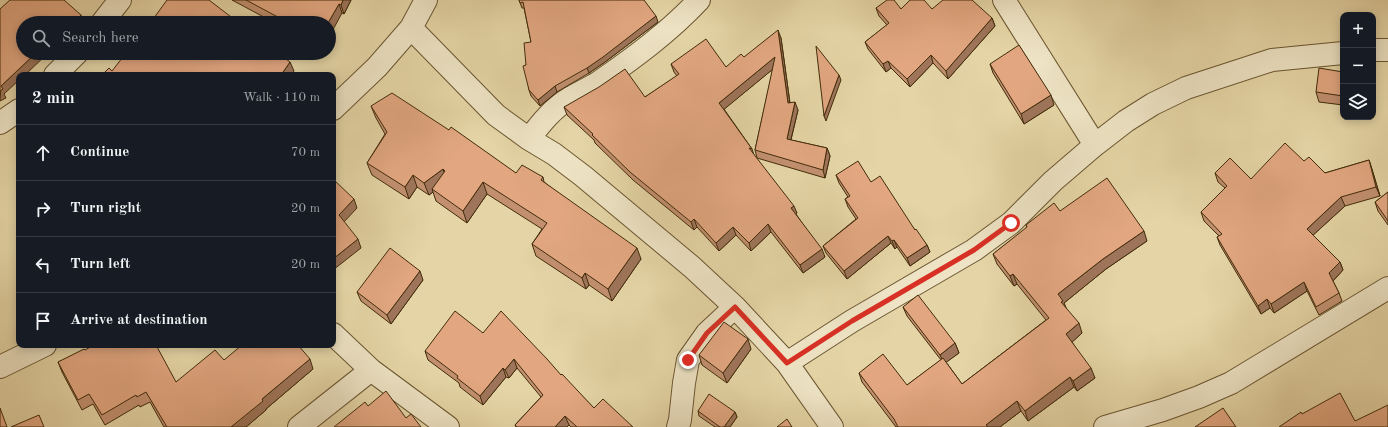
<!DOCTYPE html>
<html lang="en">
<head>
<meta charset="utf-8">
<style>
	body { margin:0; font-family:"Old Standard TT",serif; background:#242831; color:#f1f3f6 }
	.controls { position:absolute; right:12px; top:12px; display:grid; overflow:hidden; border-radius:8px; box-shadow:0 2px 10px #0003 }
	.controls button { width:36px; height:36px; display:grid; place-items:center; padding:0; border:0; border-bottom:1px solid #363941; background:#171b24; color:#f1f3f6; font:20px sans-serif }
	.stop { position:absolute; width:12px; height:12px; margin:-9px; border:3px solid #d93025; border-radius:50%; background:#fff }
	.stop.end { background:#d93025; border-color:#fff; box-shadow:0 1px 4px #0008 }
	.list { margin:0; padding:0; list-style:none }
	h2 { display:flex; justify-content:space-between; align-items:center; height:52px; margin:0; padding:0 16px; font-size:17px }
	h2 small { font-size:13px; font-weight:400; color:#9ea1a6 }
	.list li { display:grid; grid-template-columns:26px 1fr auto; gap:12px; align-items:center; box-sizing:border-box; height:56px; padding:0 16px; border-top:1px solid #363941 }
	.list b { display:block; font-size:15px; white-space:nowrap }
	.list em { font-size:13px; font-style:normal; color:#9ea1a6 }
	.icon { flex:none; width:22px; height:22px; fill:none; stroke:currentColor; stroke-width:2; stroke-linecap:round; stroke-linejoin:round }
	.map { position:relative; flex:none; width:1388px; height:427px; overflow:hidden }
	.search { position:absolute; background:#171b24; box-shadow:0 2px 10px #0003; left:16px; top:16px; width:320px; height:44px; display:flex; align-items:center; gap:10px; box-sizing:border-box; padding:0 14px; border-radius:22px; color:#9ea1a6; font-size:15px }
	.panel { position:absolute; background:#171b24; box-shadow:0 2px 10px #0003; left:16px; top:72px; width:320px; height:276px; border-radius:8px }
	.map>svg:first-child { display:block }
</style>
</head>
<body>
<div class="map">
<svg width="1388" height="427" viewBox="0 0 1388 427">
	<rect width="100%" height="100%" fill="#e5d5a6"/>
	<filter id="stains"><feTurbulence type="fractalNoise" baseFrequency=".005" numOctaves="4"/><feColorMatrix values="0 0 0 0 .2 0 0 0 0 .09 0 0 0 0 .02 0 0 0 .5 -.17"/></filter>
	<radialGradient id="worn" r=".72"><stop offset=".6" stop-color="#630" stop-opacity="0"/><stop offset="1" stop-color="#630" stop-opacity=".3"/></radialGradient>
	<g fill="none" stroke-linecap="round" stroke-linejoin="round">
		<defs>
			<path id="street" d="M1004,0L1095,145
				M102,23L120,0
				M411,28L496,115L529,139L554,154L583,176L692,267L735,307L787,363L832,427
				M1373,50H1388
				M55,75L77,53
				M333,109L377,67L411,28L426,0
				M0,123L19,110
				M529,139C541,123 553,108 570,98C580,92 590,88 599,82C635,57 669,32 699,0
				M333,334L371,370L448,427
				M787,363L852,321L974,250L1011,223L1053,181L1095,145L1126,121L1153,104L1186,88L1272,60L1343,53
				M0,367L45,345
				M299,427L371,370
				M678,427L680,420L684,383L688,360L707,333L735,307
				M1105,427L1163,410L1199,397L1231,383L1388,288"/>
		</defs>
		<use href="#street" stroke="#6b5632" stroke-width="24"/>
		<use href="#street" stroke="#eee4c5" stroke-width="22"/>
	</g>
	<path fill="#c2906f" stroke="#422c0b" d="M232,0H351L344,14L342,13L329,23H275Z
		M519,0L658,22L605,62L589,73L557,92L540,106L531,96L529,90L526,65L531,42L524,8H522Z
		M876,8L932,9L992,18L995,26L948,79L933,63L910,87L891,68L886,72L868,49L865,42L887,25L879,16Z
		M781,38L790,103L798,110L791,140L827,148L830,156L825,178L757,158L755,150L773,69L724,109L752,149L754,155L797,213L796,214L825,257L803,273L771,232L751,251L736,235L719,251L697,227L694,230L633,180L595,143L594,140L567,115L564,107L645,97L677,76L674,72L671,64L726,67Z
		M990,64L1054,105L1024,124L993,73Z
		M1343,72V105L1319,102L1316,92Z
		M371,106L516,173L543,177L544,182L641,259L612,301L589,285L586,289L536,256L532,244L542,229L487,194L467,223L436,201L433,192L429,195L417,187L409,199L372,175L367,163L385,134L376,118Z
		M1369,160L1380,196L1345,206L1313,235L1340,262L1343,270L1333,281L1339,293L1342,301L1319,315L1307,291L1274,313L1270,308L1261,314L1220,245L1217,237L1219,236L1204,221L1201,212L1225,188L1218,182L1215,173L1251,179L1304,161L1325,173Z
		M836,175L871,182L915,230L927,245L930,252L910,266L897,247L895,249L891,243L847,279L826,253L823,246L856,219L848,207L845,199L848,197L839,183Z
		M1388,192V225L1378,211L1375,202Z
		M1060,211L1147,241L1106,269L1064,303L1066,308L1082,333L1072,342L1095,378L1077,391L1074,387L1028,421L1021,411L1000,427H896L862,382L859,373L907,385L941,360L907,316L903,307L955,343L959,353L946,362L962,384L1046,320L1017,284L1014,286L997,264L993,254L1027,228L1026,225Z
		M423,280L391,324L361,301L357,292Z
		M483,333L561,375L594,408L633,427H571L569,425L567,427H516L515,425L541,397L517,368L509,378L506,377L483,405L460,387L459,383L428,360L425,351Z
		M751,349L727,383L702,365L699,355Z
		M85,350L176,382L224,360L313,369L266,409V410L246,427H164L150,402L140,407L139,405L105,425L93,404L82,410L62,372L58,362Z
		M698,411L735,412L737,417L730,427H715L699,416Z"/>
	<path fill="#9e755a" stroke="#422c0b" d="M343,0H351L344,14L341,5Z
		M339,4L342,13L329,37V23H328Z
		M81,15L84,23H74Z
		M656,16L658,22L605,62L589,73L587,68Z
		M992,18L995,26L948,79L946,71Z
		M778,30L781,38L791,111L788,103Z
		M36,53H48L25,75H19V80L4,94L6,98L0,101L1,86Z
		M931,55L933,63L910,87L907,79Z
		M775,57L778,65L722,111L719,103Z
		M888,61L891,68L886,72L883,64Z
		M290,62L294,71L291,75H281Z
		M839,75L841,80L826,121L824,116Z
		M555,86L557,92L540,106L538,100Z
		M1051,95L1054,105L1024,124L1021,114Z
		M795,102L798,110L789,147L787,139Z
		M827,148L830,156L825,178L823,170Z
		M1369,160L1372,169L1380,196L1376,187Z
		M443,169L447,181L432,189L433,192L429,195L424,183Z
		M413,175L417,187L409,199L405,187Z
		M483,182L487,194L467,223L463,211Z
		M1341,197L1345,206L1310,238L1307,229Z
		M354,199L357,208L342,224L339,215Z
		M794,206L797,213L794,216L791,208Z
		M694,219L697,227L694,230L691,222Z
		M768,224L771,232L751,251L749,243Z
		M733,227L736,235L719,251L716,243Z
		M1144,231L1147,241L1106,269L1064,303L1067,310L1065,312L1058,294L1103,259Z
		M888,236L891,243L847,279L844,271Z
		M358,239L361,248L333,270V259Z
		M894,240L897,247L895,249L892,241Z
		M927,245L930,252L910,266L907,258Z
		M637,248L641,259L612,301L608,289Z
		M822,249L825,257L803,273L800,265Z
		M1340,262L1343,270L1332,282L1329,273Z
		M420,271L423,280L391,324L387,315Z
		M585,273L589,285L586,289L582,278Z
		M1013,274L1017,284L1014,286L1010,276Z
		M1304,282L1307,291L1274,313L1271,304Z
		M1267,299L1270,308L1261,314L1258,306Z
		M1079,323L1082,333L1070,344L1066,334Z
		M748,339L751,349L727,383L723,373Z
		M955,343L959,353L944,364L940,355Z
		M310,359L313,369L266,409V410L246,427H231L262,399Z
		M514,359L517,368L509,378L505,370Z
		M503,368L506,377L483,405L480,396Z
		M1091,368L1095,378L1077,391L1073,381Z
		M1070,377L1074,387L1028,421L1025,411Z
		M1017,401L1021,411L1000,427H987L986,425Z
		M735,412L737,417L730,427H724Z
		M565,416L569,425L567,427H555Z"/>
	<path fill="#e2a781" stroke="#422c0b" d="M10,0H64L81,15L74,23H23V53H36L1,86L3,89L0,91V9Z
		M167,0H209L239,23H148L150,21L151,22Z
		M246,0H343L341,5L339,4L328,23H289Z
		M519,0H644L656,16L603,57L587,68L555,86L538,100L529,90L523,66L526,65L524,43L531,42L523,2L520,3Z
		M887,0H894L901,9L910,0H924L932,9L943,0H972L992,18L946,71L931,55L907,79L888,61L883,64L865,42L889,23L876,8Z
		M778,30L788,103L795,102L787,139L827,148L823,170L755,150L775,57L719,103L752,149L749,148L794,206L791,208L822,249L800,265L768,224L749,243L733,227L716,243L694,219L691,222L630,172L592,135L593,134L564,107L599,87L625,69L645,97L679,74L671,64L706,39L726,67L741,54L744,57Z
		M1019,45L1051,95L1021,114L990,64Z
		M816,46L839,75L824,116Z
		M126,53H278L290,62L281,75H102L109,68L112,71Z
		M1319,68L1343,72V96L1316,92Z
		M392,93L449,130L451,127L516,173L522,165L543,177L541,180L637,248L608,289L585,273L582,278L532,244L547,223L483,182L463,211L432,189L445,171L443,169L424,183L413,175L405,187L367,163L387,132L371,106Z
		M1285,143L1304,161L1309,157L1325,173L1369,160L1376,187L1341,197L1307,229L1340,262L1329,273L1339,293L1316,307L1304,282L1271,304L1267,299L1258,306L1217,237L1222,234L1201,212L1227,186L1215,173L1230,158L1251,179Z
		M858,161L871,182L880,176L915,230L916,229L927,245L907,258L894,240L892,241L888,236L844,271L823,246L858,218L845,199L850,196L836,175Z
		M1107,178L1144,231L1103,259L1058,294L1063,301L1061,302L1079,323L1066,334L1091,368L1073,381L1070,377L1025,411L1017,401L986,425L988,427H898L894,419L859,373L883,354L907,385L943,358L962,384L1049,318L1013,274L1010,276L993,254L1027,227L1026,225L1054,203L1060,211Z
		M334,180L354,199L339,215L358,239L333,259V181Z
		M1388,192V221L1375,202Z
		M390,248L420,271L387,315L357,292Z
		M918,295L955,343L940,355L903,307Z
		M455,311L483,333L501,311L547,359L561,375L562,374L594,408L603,399L633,427H577L565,416L555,427H517L515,425L543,395L514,359L505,370L503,368L480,396L457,378L458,376L425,351Z
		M724,322L748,339L723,373L699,355Z
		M94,345H156L176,382L215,350L224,360L242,345H298L310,359L262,399L263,401L231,427H167L146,392L137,397L136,395L102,415L89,394L78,400L58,362L84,349L85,350Z
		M386,391L406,418L411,414L421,427H334L365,402L368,406Z
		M1340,393L1355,421L1388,405V427H1279L1301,412L1302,414Z
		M709,394L735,412L724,427H720L698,411Z
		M0,408L7,427H0Z
		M1223,408L1236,427H1195Z
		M39,415L44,427H11Z
		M787,419L792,427H777Z"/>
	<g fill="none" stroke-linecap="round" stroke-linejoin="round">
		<path stroke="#d93025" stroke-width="5" d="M688,360L707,333L735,307L787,363L852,321L974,250L1011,223"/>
	</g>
	<rect width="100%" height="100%" filter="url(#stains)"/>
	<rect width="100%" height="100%" fill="url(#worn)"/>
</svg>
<div class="controls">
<button>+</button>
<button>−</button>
<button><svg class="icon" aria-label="layers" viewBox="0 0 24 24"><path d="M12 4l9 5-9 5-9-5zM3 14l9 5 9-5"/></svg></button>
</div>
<div class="stop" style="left:1011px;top:223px"></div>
<div class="stop end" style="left:688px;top:360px"></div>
<div class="search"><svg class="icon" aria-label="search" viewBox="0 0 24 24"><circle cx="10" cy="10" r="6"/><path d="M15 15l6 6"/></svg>Search here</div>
<section class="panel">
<h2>2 min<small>Walk · 110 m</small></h2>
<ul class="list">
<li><svg class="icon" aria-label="ahead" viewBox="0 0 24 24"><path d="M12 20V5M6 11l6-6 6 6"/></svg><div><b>Continue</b></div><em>70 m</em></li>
<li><svg class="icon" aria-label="right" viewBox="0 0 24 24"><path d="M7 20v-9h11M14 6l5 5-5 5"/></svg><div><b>Turn right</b></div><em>20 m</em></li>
<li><svg class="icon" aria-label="left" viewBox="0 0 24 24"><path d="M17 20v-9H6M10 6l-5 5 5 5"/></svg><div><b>Turn left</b></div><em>20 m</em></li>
<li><svg class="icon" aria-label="arrive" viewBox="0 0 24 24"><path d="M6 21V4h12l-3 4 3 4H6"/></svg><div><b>Arrive at destination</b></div></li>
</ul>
</section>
</div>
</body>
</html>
